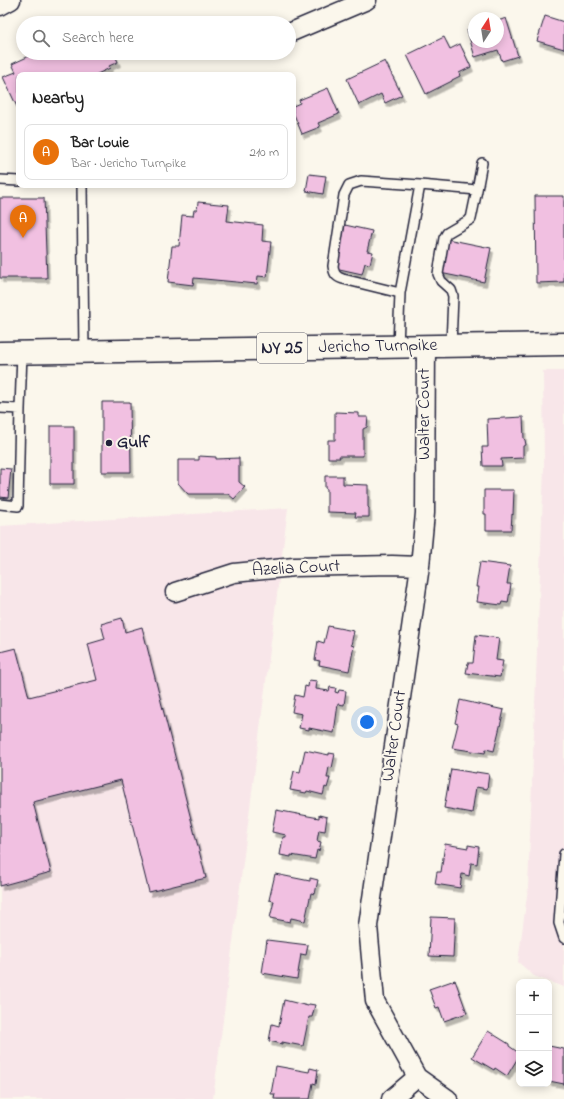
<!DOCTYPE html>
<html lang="en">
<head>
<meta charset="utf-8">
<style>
	body { margin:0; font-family:"Indie Flower",sans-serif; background:#f2f2f2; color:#222 }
	.controls { position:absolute; right:12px; bottom:12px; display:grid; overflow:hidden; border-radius:8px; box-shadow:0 2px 10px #0003 }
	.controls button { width:36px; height:36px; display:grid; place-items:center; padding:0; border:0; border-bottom:1px solid #e0e0e0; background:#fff; color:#222; font:20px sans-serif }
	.compass { position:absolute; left:468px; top:12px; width:36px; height:36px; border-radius:50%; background:#fff; box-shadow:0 2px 10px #0003; rotate:12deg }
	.you { position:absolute; left:367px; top:722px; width:14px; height:14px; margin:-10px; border:3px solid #fff; border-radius:50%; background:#1a73e8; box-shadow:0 0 0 6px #1a73e833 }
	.badge { display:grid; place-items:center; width:26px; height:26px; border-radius:50%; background:#ea580c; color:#fff; font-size:13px; font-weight:700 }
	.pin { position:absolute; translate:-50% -33px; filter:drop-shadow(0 1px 2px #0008) }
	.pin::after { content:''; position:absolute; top:21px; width:14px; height:12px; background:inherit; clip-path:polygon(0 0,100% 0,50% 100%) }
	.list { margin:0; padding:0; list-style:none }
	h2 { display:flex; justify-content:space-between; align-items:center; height:52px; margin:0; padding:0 16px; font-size:17px }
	h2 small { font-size:13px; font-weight:400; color:#767676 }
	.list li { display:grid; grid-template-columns:26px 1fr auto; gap:12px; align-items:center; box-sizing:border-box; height:56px; margin:0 8px 8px; padding:0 8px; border:1px solid #e0e0e0; border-radius:8px }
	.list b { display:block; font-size:15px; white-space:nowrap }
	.list p { margin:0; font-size:13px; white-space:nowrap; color:#767676 }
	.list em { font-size:13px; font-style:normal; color:#767676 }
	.icon { flex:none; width:22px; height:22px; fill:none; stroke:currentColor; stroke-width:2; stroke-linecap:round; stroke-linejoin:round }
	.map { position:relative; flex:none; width:564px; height:1099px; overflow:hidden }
	.search { position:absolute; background:#fff; box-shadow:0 2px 10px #0003; left:16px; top:16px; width:280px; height:44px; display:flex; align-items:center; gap:10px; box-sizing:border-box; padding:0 14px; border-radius:22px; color:#767676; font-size:15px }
	.panel { position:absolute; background:#fff; box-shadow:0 2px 10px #0003; left:16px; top:72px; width:280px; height:116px; border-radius:8px }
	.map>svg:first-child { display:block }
</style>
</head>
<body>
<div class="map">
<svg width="564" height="1099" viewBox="0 0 564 1099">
	<defs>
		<filter id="shadow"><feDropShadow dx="2.5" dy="4.5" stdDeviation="0" flood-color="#0004"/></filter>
	</defs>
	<rect width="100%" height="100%" fill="#fbf7ec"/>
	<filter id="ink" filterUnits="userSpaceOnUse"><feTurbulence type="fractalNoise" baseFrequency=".025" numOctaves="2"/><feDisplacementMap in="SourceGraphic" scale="8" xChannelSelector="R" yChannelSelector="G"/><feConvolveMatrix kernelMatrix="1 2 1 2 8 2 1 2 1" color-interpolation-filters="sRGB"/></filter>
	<g filter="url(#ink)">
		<path fill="#f8e6e9" d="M543,371H564V987L534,976L518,962L528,888L544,467Z
			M288,508L213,1099H0V526Z"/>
		<path fill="#f1c0e1" stroke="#22223b" filter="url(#shadow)" d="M545,16L564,22V49L537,41Z
			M506,18L518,56L502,61L498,50L475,57L467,30L474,28V42H498V21Z
			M444,37L450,49L460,44L471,67L459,73L460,76L452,80V81L426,94L407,55Z
			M36,53H68L69,55L73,53H114L118,62L109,66L110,68L95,75H19V111L3,77L16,72L12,64Z
			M385,61L402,95L385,103L381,94L359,105L347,79Z
			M328,88L339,114L318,123L320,127L302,134L293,112V106L300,103L299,100Z
			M309,174L326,176L323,194L306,191Z
			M535,196H564V282L536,283Z
			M0,198H44L47,278H0Z
			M198,202L229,205L227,221L263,225L262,241L271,242L267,277L258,276L257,284L194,278L193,285L168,282L172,246H179L182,215L193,216L194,210H197Z
			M345,225L372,231L367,251L373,252L370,264L365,263L362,274L335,268Z
			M447,239L491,248L484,282L440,273Z
			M102,402H130L131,472H102Z
			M335,412L359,413V417H368L367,427L363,429V456H339L340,458H328V440H335Z
			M523,417L524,439L525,440L526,445L523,446V458L501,459L502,466H483L482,447H488L487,419Z
			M50,426H74V484H50Z
			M199,456L216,457V459L239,458V482L245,487L234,499L228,494H188L178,483V460H199Z
			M0,468L11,469L8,498L0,497Z
			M325,476H343V484L368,485V507L369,508V517H355L356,513L327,512V489L325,488Z
			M484,490H514L513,515L512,514L511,530H486V514H484Z
			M480,562L510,566L507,584H511L508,603L502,602L501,605L477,602L479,587H476Z
			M122,618L125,632L142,627L206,878L149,892L121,780L33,802L51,872L0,886V652L16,648L29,697L97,680L88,644L105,639L101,624Z
			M328,626L354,631L351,645L354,646L349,671L319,665L320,661L315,660L318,641L324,643Z
			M476,635L499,638L496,660L503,661L500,677L466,673L468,663H473Z
			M309,680L317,681L316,689L329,691L330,687L336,688L335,692L338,693L339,690L346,691L344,705L338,704L334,733L309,728V730L299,728L302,714L292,712L295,695L303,697L305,686L308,687Z
			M460,700L504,710L494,751L486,749L485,753L452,748L458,724L455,723Z
			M305,750L329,755V753L335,754L332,768L329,767L327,778H330L327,788L325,787L323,795L307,791L306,793L290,790L294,771L300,772Z
			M451,769L476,773V772L489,774L487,789L476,787L472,813L444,808Z
			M276,810L319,818V815L327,817L325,831L319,830L317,841L321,842L319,851L317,850L315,859L291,855V857L280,855L283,837H286V835L272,832Z
			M445,844L468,848V845L479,847L477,864L471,863L469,876L462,874L460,888L435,884L437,872H441Z
			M275,874L310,881V878L318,880L315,894L311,893L305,921L291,918L290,922L270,918L274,901L269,900Z
			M431,917L455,918L453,957L429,956Z
			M267,940L308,945L306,955L301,954L297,979L262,973Z
			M455,980L467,1013L444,1021L439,1007L436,1008L429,989Z
			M284,1000L308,1006L309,1004L315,1005L312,1017H309L303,1046L282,1042V1044L269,1041L272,1024L279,1026Z
			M488,1031L509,1044V1046L519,1053V1056L507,1076L495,1068L494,1070L472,1057Z
			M549,1046L564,1049V1084L549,1081Z
			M276,1066L309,1072L310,1068L318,1070L316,1084L313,1083L310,1099H274L275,1094H271Z"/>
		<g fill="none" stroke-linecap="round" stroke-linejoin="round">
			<defs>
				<path id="service" d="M0,180L19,181
					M82,185L84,352
					M420,185L477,190
					M451,345L453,296L451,290L441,281L438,274L444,238L447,233L471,219L477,190L482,163
					M398,347L400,293L420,185L361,181L349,185L344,195L333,266C334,274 336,277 343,279L400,293
					M0,408L20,409
					M0,504L18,506L20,409L22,353
					M564,854L559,923L564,938"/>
				<path id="minor" d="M0,6L11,0
					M289,33L367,0
					M426,346L425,513L420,566L368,926L375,1001L417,1077L448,1099
					M175,592L234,573L294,567L392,565L420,566
					M391,1099L417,1077"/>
				<path id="primary" d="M0,353L564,344"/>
			</defs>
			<use href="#service" stroke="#22223b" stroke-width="12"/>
			<use href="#minor" stroke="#22223b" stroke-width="21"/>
			<use href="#primary" stroke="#22223b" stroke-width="25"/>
			<use href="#service" stroke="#fbf7ec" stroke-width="9"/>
			<use href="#minor" stroke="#fbf7ec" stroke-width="18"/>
			<use href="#primary" stroke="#fbf7ec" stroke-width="22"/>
		</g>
	</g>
	<circle fill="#22223b" stroke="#fbf7ec" stroke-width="1.5" cx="109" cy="443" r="4"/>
	<g text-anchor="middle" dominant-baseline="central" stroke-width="4" stroke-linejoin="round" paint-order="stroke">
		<rect fill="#fbf7ec" stroke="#636270" stroke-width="1" x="257" y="333" width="50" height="30" rx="3"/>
		<g font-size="17" font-weight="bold" fill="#22223b">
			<text x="282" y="348">NY 25</text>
		</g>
		<g font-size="18" fill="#22223b" stroke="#fbf7ec">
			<text transform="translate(378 347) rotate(-1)">Jericho Turnpike</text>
			<text transform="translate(425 414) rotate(-90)">Walter Court</text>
			<text transform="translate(296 569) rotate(-3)">Azelia Court</text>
			<text transform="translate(395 736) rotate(-82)">Walter Court</text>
		</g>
		<g font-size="18" font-weight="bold" fill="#22223b" stroke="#fbf7ec" text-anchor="start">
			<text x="117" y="443">Gulf</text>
		</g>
	</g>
</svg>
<div class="controls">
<button>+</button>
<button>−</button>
<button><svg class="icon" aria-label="layers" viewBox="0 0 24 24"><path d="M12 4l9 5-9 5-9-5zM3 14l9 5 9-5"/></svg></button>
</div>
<svg class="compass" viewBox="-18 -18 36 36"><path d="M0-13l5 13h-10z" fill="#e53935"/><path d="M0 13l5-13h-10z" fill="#767676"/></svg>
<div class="you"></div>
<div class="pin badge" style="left:23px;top:238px;background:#e8710a">A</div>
<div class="search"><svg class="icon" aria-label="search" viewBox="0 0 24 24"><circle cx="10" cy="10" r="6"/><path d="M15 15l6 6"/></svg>Search here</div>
<section class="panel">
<h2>Nearby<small></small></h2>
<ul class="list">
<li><span class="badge" style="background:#e8710a">A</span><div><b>Bar Louie</b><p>Bar · Jericho Turnpike</p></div><em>210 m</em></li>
</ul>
</section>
</div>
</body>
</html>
